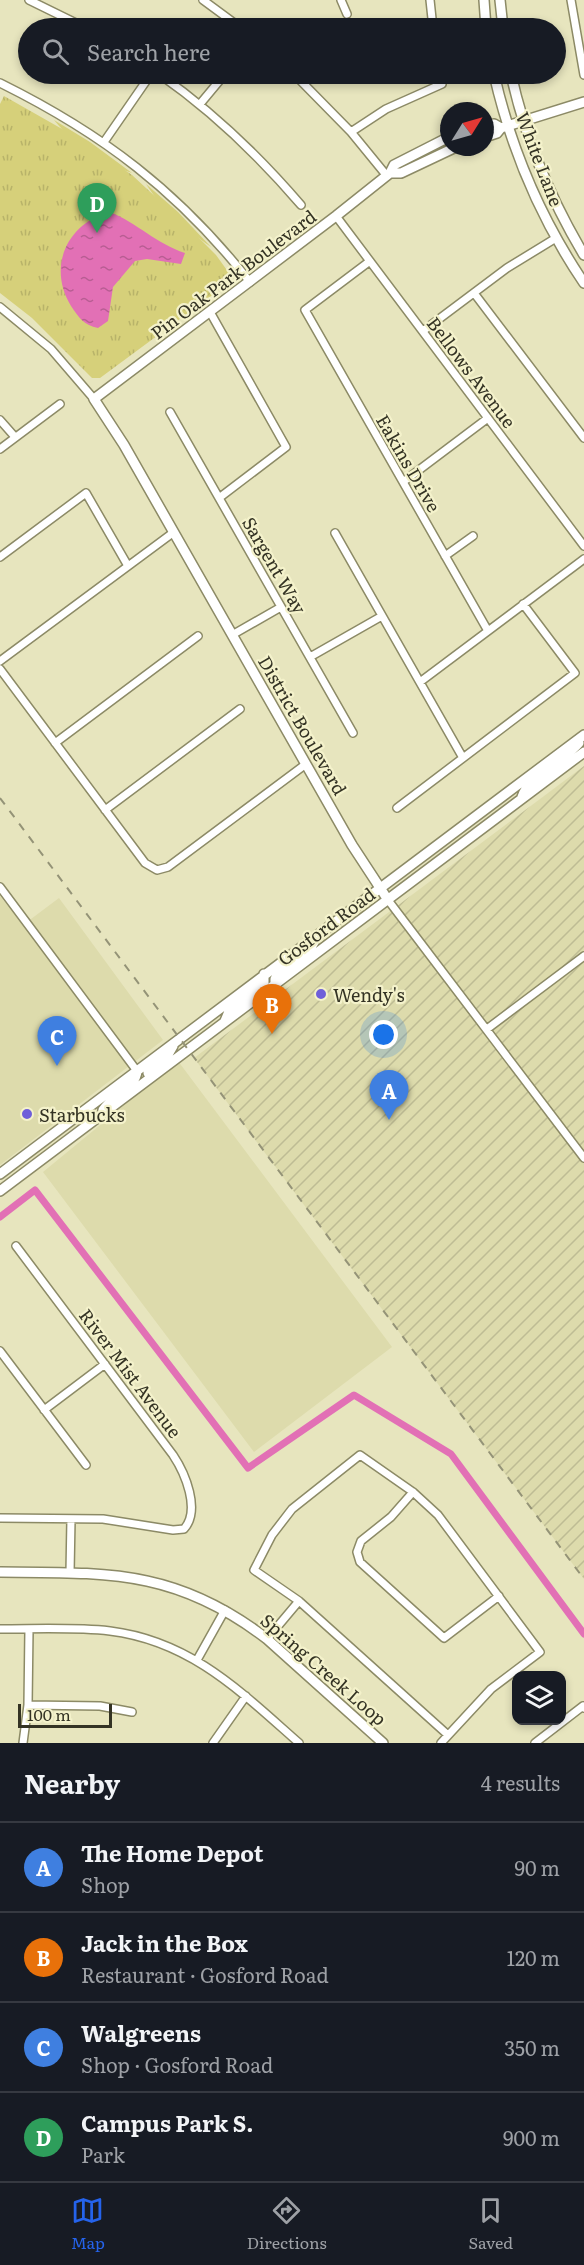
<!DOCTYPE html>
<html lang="en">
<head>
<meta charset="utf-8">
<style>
	body { margin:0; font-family:Literata,serif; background:#20242c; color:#f1f3f6 }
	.controls { position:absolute; right:18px; bottom:18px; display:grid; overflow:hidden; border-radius:12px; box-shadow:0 3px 9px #0003 }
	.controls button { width:54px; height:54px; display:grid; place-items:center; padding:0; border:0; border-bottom:2px solid #363941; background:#171b24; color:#f1f3f6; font:30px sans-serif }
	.compass { position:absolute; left:440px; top:102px; width:54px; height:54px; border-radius:50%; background:#171b24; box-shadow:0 3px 9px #0003; rotate:53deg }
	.scale { position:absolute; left:18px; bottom:15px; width:94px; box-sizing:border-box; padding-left:6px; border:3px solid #343324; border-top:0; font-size:16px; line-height:21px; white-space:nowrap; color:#343324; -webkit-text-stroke:4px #f4f2cb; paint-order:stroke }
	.you { position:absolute; left:384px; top:1035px; width:21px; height:21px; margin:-15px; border:4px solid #fff; border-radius:50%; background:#1a73e8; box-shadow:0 0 0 9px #1a73e833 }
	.badge { display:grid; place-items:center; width:39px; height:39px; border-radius:50%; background:#2563eb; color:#fff; font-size:20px; font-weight:700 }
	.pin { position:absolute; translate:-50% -50px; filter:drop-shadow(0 2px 3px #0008) }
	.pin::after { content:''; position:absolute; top:32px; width:21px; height:18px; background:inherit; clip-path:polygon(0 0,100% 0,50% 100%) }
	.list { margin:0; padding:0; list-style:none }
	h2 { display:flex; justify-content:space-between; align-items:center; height:78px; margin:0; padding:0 24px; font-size:26px }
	h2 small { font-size:20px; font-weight:400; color:#9ea1a6 }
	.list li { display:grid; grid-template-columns:39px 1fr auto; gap:18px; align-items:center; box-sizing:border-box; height:90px; padding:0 24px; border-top:2px solid #363941 }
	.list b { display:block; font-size:22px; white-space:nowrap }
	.list p { margin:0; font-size:20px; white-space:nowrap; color:#9ea1a6 }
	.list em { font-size:20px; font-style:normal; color:#9ea1a6 }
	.icon { flex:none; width:33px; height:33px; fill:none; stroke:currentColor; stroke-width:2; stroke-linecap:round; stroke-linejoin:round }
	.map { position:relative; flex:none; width:584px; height:1743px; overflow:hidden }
	.search { position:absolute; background:#171b24; box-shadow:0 3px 9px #0003; left:18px; right:18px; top:18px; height:66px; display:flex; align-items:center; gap:15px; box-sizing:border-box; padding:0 21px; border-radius:33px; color:#9ea1a6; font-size:22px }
	.sheet { height:438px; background:#171b24 }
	nav { display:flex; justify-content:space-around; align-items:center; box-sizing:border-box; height:84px; border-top:2px solid #363941; background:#171b24; font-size:16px; color:#9ea1a6 }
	nav a { display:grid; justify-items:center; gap:3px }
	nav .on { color:#2563eb }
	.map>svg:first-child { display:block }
</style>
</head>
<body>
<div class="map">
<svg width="584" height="1743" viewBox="0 0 584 1743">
	<defs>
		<pattern id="industrial-furrows" width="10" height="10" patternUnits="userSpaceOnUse" patternTransform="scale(1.5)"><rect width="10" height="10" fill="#dddbac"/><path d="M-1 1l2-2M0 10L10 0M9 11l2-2" fill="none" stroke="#bebc94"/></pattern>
		<pattern id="park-tufts" width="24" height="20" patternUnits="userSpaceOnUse" patternTransform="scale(1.5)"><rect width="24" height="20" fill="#d6d07a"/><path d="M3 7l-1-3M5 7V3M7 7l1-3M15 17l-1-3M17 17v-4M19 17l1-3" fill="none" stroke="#b8b369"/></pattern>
		<pattern id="water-ripples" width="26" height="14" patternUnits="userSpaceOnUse" patternTransform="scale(1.5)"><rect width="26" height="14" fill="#e270b5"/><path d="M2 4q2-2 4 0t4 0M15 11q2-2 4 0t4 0" fill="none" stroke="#b85d93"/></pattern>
	</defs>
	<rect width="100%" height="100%" fill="#e7e5be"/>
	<path fill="#dddbac" d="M0,896L23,925L59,898L163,1040L0,1165Z
		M178,1061L392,1347L254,1452L43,1172Z"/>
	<path fill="url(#industrial-furrows)" d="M584,766V1579L194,1058Z"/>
	<path fill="#d6d07a" d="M54,120L90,142L132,173C97,161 77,148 54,120Z
		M146,184L178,212L211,247C181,225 167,216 146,184Z"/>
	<path fill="url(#park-tufts)" d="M4,96L78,138L132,175L188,227L216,255L229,273L228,282L211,296L100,378H92L32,318L0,293V104Z"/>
	<path fill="url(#water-ripples)" d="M110,212C137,223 157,244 185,253L181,264L147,259L135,261L113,287L108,321L98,328C84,325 79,318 71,306C47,267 67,223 110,212Z"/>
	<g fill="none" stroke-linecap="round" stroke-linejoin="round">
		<path stroke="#e270b5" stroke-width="7" d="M0,1217L35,1190L248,1468L354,1395L451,1454L584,1634"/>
		<defs>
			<path id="street" d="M29,0L86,28
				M203,0L241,28
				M341,0L347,14
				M430,0L433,28
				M571,0L584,75
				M159,74C212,111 259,156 301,205
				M294,74L351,132L387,176
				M0,83C103,134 178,191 250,282
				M200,104L225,74
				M351,132L386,109L442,84L440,74
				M104,142L151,74
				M336,216L584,546
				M370,261L305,310L488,631
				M474,293L584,438
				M0,307L51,349L94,399
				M210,312L286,447L219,498
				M423,331L507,268L556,238
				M170,412L353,733
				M0,420L15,437
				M0,449L60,404
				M403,482L488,418
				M335,533L463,758
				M445,556L473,536
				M0,557L86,493L128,566
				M232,635L281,607
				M310,657L382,616
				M0,661L174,532
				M0,669L145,863L157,870L168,867L306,764
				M420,682L584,559
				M55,743L198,636
				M397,808L575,673L523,604
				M105,810L240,709
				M0,887L137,1071
				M388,900L584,1158
				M487,1029L584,956
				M0,1351L86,1465
				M44,1410L105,1364
				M413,1492L391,1517L361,1541L357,1552L360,1562L444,1638L499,1596
				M0,1518L103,1519L173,1530L184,1529C201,1510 185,1473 173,1455L16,1246
				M70,1573L71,1519
				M0,1629C36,1629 74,1627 110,1631C191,1641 241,1692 299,1743
				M267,1639L299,1601
				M197,1660L225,1610
				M28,1705L100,1706L132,1712
				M23,1743L28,1705L29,1629
				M213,1743L246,1696
				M441,1743L491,1689L540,1652L438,1515L413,1492L360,1455L292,1509L272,1535L254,1570L299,1601L448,1735
				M535,1743L583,1706L584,1708"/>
			<path id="secondary" d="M484,0L486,28
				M500,0L503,28
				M494,74C511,149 540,218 584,283
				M511,74C525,138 550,198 584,255
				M485,126L494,124L501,128
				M485,137L497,133L501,128L584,102
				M390,173H401L456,147
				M522,797C528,777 565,760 579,743
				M388,900L352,845L124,445L94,399L336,216L390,173L394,165L449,137
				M275,985V979L279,973L310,949L317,937
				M225,1021L230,1009L264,983V974
				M148,1073L166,1058L173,1046
				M103,1110C112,1096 136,1088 137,1071
				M0,1174L584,735
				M0,1191L584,752
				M0,1572C108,1573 176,1569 267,1639L383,1743"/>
		</defs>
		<use href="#street" stroke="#8c8a66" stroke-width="10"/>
		<use href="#secondary" stroke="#8c8a66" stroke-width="12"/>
		<use href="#street" stroke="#fff" stroke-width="7"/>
		<use href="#secondary" stroke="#fff" stroke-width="9"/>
		<path stroke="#949377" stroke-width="2" stroke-dasharray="8 8" stroke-linecap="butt" d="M0,798L584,1579"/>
	</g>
	<g fill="#6f5fd9" stroke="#f4f2cb" stroke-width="2">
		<circle cx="321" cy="994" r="6"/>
		<circle cx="27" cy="1114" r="6"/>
	</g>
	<g text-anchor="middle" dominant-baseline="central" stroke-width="4.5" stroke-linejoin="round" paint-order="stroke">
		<g font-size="18" fill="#343324" stroke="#f4f2cb">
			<text transform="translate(540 159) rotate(69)">White Lane</text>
			<text transform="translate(233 274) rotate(-37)">Pin Oak Park Boulevard</text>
			<text transform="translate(472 372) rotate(53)">Bellows Avenue</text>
			<text transform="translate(409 463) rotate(60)">Eakins Drive</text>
			<text transform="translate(275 565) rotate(60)">Sargent Way</text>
			<text transform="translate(303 725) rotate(60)">District Boulevard</text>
			<text transform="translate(326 926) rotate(-37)">Gosford Road</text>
			<text transform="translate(131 1373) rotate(53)">River Mist Avenue</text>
			<text transform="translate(324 1669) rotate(41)">Spring Creek Loop</text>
		</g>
		<g font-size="18" fill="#343324" stroke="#f4f2cb" text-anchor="start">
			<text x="333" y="994">Wendy's</text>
			<text x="39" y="1114">Starbucks</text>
		</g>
	</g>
</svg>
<div class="controls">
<button><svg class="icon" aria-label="layers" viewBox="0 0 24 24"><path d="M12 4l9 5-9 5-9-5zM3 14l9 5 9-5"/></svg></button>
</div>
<svg class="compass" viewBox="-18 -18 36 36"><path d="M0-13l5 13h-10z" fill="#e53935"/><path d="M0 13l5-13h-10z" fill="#9ea1a6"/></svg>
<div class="scale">100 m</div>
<div class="you"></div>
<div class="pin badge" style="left:389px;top:1120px;background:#3f7fe0">A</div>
<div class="pin badge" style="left:272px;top:1034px;background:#e8710a">B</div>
<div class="pin badge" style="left:57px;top:1066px;background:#3f7fe0">C</div>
<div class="pin badge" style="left:97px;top:233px;background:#2e9e5b">D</div>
<div class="search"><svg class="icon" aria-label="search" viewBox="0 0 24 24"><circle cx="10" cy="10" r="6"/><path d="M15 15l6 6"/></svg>Search here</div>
</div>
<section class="sheet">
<h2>Nearby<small>4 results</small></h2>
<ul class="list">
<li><span class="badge" style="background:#3f7fe0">A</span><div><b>The Home Depot</b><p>Shop</p></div><em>90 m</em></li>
<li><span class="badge" style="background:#e8710a">B</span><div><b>Jack in the Box</b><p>Restaurant · Gosford Road</p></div><em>120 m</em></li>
<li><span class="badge" style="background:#3f7fe0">C</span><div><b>Walgreens</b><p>Shop · Gosford Road</p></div><em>350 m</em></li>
<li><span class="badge" style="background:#2e9e5b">D</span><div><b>Campus Park S.</b><p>Park</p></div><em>900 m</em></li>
</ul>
</section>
<nav>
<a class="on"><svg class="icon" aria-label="map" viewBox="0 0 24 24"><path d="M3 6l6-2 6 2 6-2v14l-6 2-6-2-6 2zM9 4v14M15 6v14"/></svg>Map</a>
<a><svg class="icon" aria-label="directions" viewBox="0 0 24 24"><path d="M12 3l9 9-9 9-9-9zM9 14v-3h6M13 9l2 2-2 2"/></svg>Directions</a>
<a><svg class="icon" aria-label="saved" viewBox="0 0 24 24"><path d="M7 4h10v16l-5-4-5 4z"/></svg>Saved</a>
</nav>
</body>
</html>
